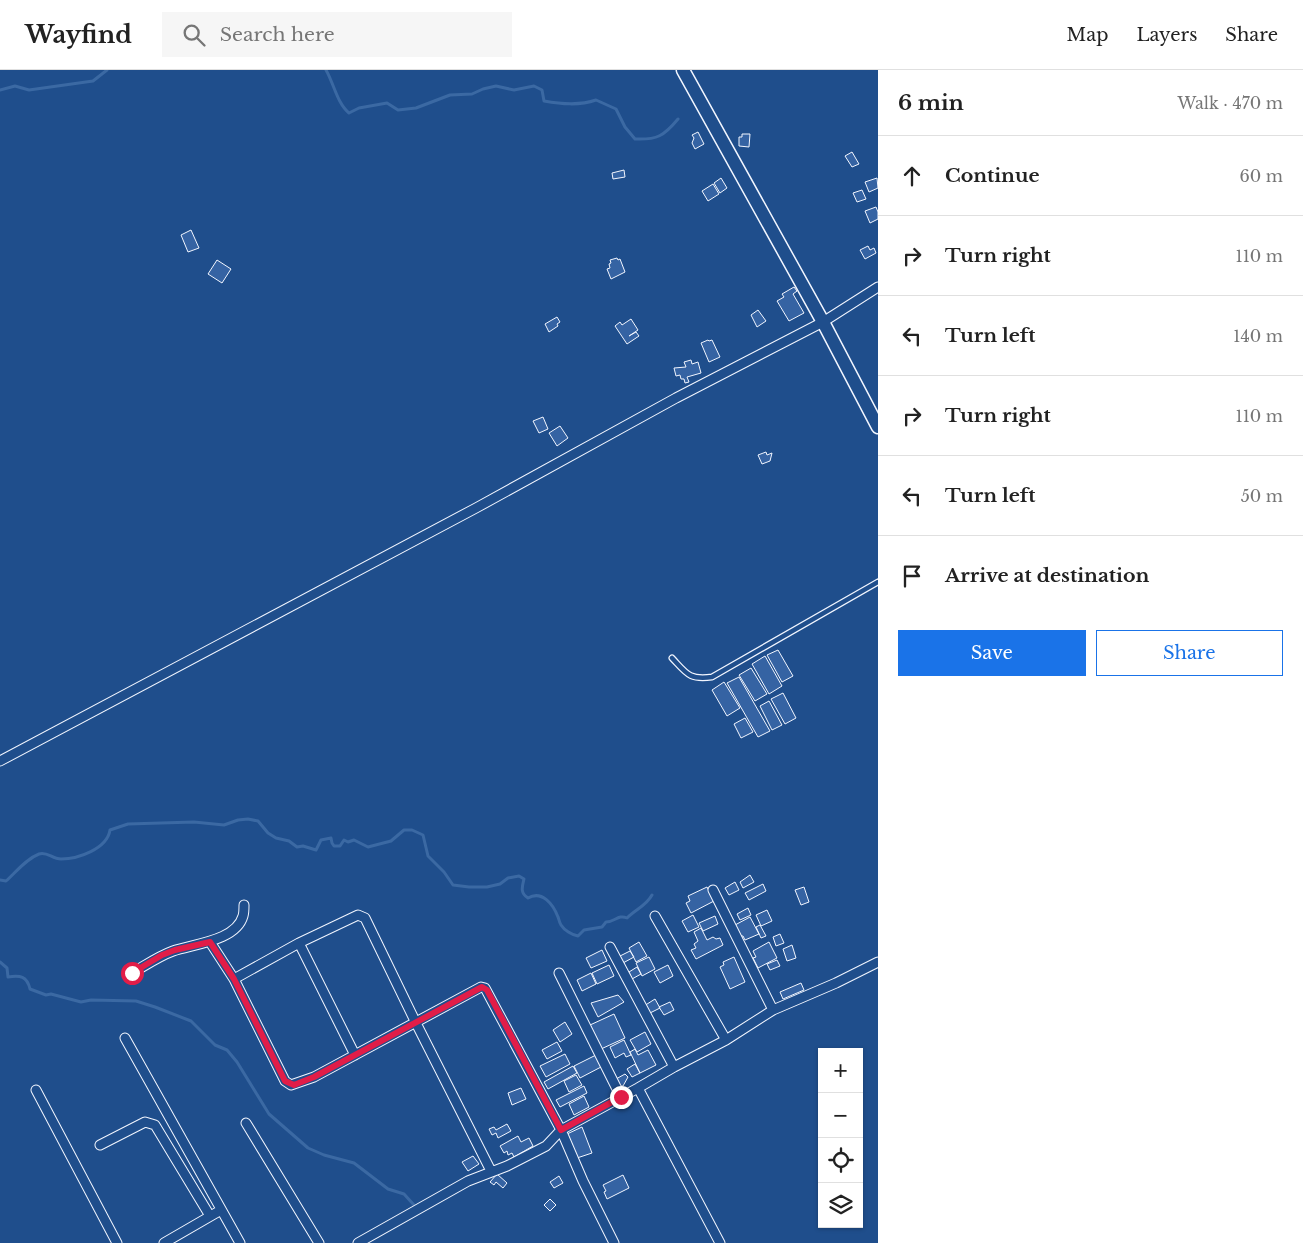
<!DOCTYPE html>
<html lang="en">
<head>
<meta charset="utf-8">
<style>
	body { margin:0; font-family:"Libre Baskerville",serif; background:#f6f6f6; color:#222 }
	.controls { position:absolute; right:15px; bottom:15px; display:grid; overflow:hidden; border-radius:0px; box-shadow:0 1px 4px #0004 }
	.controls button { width:45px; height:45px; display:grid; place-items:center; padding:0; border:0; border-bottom:1px solid #e0e0e0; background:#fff; color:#222; font:25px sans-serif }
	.stop { position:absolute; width:15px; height:15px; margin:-11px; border:4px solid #e11d48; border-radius:50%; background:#fff }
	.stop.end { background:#e11d48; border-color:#fff; box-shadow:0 1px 5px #0008 }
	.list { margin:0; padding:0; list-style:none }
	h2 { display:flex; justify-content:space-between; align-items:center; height:65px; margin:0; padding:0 20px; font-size:21px }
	h2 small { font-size:16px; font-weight:400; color:#767676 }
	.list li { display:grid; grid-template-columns:32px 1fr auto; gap:15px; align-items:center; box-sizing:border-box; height:80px; padding:0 20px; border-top:1px solid #e0e0e0 }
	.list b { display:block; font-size:19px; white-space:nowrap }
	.list em { font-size:16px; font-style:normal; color:#767676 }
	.actions { display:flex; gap:10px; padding:15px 20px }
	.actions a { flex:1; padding:11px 0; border:1px solid #1a73e8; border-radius:0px; text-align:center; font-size:18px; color:#1a73e8 }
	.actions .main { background:#1a73e8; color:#fff }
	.icon { flex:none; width:28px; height:28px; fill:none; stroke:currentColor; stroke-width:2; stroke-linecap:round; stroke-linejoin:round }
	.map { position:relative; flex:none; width:878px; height:1173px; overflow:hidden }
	header { display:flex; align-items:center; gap:30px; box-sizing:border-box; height:70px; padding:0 25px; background:#fff; border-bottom:1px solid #e0e0e0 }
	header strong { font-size:24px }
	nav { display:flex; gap:28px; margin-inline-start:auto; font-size:18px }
	.search { width:350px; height:45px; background:#f6f6f6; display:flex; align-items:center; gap:12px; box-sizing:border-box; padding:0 18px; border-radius:0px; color:#767676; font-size:19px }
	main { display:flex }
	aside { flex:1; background:#fff }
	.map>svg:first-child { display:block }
</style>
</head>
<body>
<header>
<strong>Wayfind</strong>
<div class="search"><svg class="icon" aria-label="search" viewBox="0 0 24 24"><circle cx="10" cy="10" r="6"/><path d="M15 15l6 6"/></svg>Search here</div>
<nav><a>Map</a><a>Layers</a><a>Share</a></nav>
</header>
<main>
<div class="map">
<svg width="878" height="1173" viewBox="0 0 878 1173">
	<rect width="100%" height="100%" fill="#1f4e8c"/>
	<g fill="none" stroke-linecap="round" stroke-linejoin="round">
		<path stroke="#3b69a3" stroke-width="3" d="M326,0C334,14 337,33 349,43L359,38L387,33L398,40L416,38L450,25L472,24L483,19L496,16L514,20L534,16L542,20L544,31C561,34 579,36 596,30L616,39L625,57L635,69C657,70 664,66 678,49
			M0,20L15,16L29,20L93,11L107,0
			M0,810L6,811C16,802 26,789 39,784C47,781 52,789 61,789C78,789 107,779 110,760L128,754L194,752L224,755L238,750L248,749L258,751L268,763L276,768L289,771L297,777L303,776L316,780L321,770L331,768L332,773L334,776H340L344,770L348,772L354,770L368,777L391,771L404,760H412L423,765L428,786L444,802L453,815L469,817H487L500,814L508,808L519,806L524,809C522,817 520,823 528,828C542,820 553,834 558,847C559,849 559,852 561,855C564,860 572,865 578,866L584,860L602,857L606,852C615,852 618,844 627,848C636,839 646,836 652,825
			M0,892L7,898L8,907C20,905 27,906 30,919L46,925L51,924L81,932L91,930L136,931L155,937L191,951L215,975L227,980L237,992L269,1044L308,1078L324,1085L354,1093L388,1119L404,1124L414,1135"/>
	</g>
	<path fill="#3563a3" stroke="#f2f6ff" d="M698,62L704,74L695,79L692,73L694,68L692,65Z
		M742,64H750L749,77L739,76V67H742Z
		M852,82L859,94L852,97L845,86Z
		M624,100L625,107L613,109L612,103Z
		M721,108L727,118L720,123L714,113Z
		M877,108L878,118L869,122L865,112Z
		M713,114L719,124L708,131L702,121Z
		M862,120L866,129L857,132L853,123Z
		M876,137L878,142V149L870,153L865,141Z
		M191,160L199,178L188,182L181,165Z
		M868,176L870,180L874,178L876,183L865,189L860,180Z
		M617,188L618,190L620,189L625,202L611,209L607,199L610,198L609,194L611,193L610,190Z
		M217,190L231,199L222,213L208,204Z
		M794,217L797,221L793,224L804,243L789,251L777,231L784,227L782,224Z
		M758,240L766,251L757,257L751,245Z
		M557,247L560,252L557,254L558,256L549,262L545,254Z
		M631,249L638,260L629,266L636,262L639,266L627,274L615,256L620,252L622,255Z
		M708,270L709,271L712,270L720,287L709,292L701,273Z
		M691,290L692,294L698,292L701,303L687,307L689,312L685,313L684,309H681L680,305L676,306L674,298L686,297L684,292Z
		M543,347L548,359L539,363L533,351Z
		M560,356L568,368L557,376L549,363Z
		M766,382L767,385L772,383L770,391L762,394L758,385Z
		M778,580L793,606L782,612L767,585Z
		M765,586L782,616L769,624L752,594Z
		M751,598L767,624L755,631L739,605Z
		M739,607L770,661L758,667L727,613Z
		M724,612L740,638L727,646L712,620Z
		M783,623L796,648L785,654L771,629Z
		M769,631L782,655L772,660L760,636Z
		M745,648L753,662L741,668L734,654Z
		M750,805L754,812L743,818L740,812Z
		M735,812L739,820L729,825L725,818Z
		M763,814L766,821L749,830L745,823Z
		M707,817L714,831L691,843L686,833L690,831L688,826Z
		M804,817L809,832L801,835L795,820Z
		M748,838L751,845L740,850L737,844Z
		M767,840L772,851L761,856L756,845Z
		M693,845L699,857L688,862L682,851Z
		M715,846L718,854L703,861L699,853Z
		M750,847L759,864L745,870L743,866H740L735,855Z
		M760,855L766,866L761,868L756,857Z
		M701,858L707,870L713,867L716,869L720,868L723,875L696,889L691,880L696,878L694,874L698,871L694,862Z
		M780,864L784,873L776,876L773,867Z
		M639,872L647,886L636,892L629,878Z
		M769,872L777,888L758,898L753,888L756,887L753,881Z
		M792,875L796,888L787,891L783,879Z
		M602,880L607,891L591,898L586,888Z
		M630,881L634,887L623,893L620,886Z
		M649,887L655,899L642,906L636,893Z
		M734,887L745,912L730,919L720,897L724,895L723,892Z
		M777,890L780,896L770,900L767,894Z
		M609,895L614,906L597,914L592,903Z
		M668,895L673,906L660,913L654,902Z
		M637,897L641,904L632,909L629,902Z
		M591,903L596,914L582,921L577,910Z
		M801,913L804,920L783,929L780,922Z
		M618,925L624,932L598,947L591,933Z
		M655,929L660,938L648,944L644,936Z
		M670,932L674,940L664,945L659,937Z
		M614,944L625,968L601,979L590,955Z
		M565,952L572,964L560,972L553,960Z
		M645,962L651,974L637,982L630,970Z
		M624,970L631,985L626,987L624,983L615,988L610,977Z
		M557,972L562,981L547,989L542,980Z
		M635,979L638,985L648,980L656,995L640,1003L630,982Z
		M565,984L570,994L546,1007L540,996Z
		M596,985L601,997L580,1008L574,996Z
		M635,994L640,1003L632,1007L627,999Z
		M573,996L577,1003L548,1019L544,1012Z
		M625,1004L628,1007L623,1016H619L616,1009Z
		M576,1005L582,1015L569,1022L564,1011Z
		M584,1016L587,1023L560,1037L556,1030Z
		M521,1018L526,1029L512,1035L508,1023Z
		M584,1026L589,1037L574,1045L569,1034Z
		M507,1054L511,1061L498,1068L496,1063L492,1065L489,1059L494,1057L496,1060Z
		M582,1057L592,1083L577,1088L567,1064Z
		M518,1066L521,1072L529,1068L533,1076L514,1087L512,1083L508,1085L507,1081L504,1083L500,1076Z
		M473,1086L479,1094L468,1101L462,1092Z
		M497,1104L507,1113L503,1118L496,1112L494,1115L490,1112Z
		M623,1105L629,1118L607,1129L604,1122L606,1121L603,1115Z
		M559,1106L563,1113L554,1118L550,1112Z
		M550,1129L556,1135L550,1141L544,1135Z"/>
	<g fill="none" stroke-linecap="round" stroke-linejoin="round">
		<defs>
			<path id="lane" d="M672,588C687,604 689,610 712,607L878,512"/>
			<path id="street" d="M0,691L476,438L676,328L823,252L878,217
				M713,820L773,940
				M655,846L726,970
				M210,872L234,909
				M299,873L355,985
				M610,877L674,997
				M132,903C146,895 159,886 173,881C193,874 236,871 243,846C244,843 244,838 244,835
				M559,903L621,1027
				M125,968L240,1173
				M638,1018L720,1173
				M36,1020L117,1173
				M246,1053L319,1173
				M100,1075L145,1052L155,1055L210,1146
				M491,1101L416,953L365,848L358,845L299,873L234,909L285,1011L291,1015L314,1007L481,917L485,918L561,1060L583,1111L614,1173
				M164,1173L221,1140
				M358,1173L468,1111L507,1096L546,1076L561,1060L638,1018L674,997L726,970L773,940L836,913L878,892"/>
			<path id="secondary" d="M683,0L823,252L878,357"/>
		</defs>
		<use href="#lane" stroke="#f2f6ff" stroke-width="7"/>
		<use href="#street" stroke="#f2f6ff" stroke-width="11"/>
		<use href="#secondary" stroke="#f2f6ff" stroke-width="15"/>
		<use href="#lane" stroke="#1f4e8c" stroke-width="4.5"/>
		<use href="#street" stroke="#1f4e8c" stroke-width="9"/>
		<use href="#secondary" stroke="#1f4e8c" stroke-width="12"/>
	</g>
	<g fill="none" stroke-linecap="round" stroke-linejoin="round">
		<path stroke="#e11d48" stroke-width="6" d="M132,903L162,885L175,880L210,872L234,909L285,1011L294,1015L314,1007L482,917L487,920L561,1060L621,1027"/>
	</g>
</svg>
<div class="controls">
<button>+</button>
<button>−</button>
<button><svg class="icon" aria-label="locate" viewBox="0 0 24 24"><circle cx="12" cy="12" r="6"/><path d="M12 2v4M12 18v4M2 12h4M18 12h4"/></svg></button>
<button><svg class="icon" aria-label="layers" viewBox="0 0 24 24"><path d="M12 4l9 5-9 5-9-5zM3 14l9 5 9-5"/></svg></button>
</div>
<div class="stop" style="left:132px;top:903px"></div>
<div class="stop end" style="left:621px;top:1027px"></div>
</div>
<aside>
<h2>6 min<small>Walk · 470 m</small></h2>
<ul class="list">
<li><svg class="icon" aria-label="ahead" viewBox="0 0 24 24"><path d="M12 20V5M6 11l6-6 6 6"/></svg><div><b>Continue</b></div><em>60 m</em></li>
<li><svg class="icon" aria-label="right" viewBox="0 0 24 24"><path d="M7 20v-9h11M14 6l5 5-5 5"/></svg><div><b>Turn right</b></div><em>110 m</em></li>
<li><svg class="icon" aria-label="left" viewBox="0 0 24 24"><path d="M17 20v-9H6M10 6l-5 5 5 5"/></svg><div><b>Turn left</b></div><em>140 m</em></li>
<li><svg class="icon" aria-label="right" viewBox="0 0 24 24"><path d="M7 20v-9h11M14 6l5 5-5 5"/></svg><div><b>Turn right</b></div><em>110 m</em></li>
<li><svg class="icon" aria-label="left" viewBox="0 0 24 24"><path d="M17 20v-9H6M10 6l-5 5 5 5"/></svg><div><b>Turn left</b></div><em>50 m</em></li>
<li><svg class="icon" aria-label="arrive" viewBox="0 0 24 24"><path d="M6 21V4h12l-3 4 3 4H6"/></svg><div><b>Arrive at destination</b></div></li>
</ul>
<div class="actions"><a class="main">Save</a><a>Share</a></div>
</aside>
</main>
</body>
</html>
